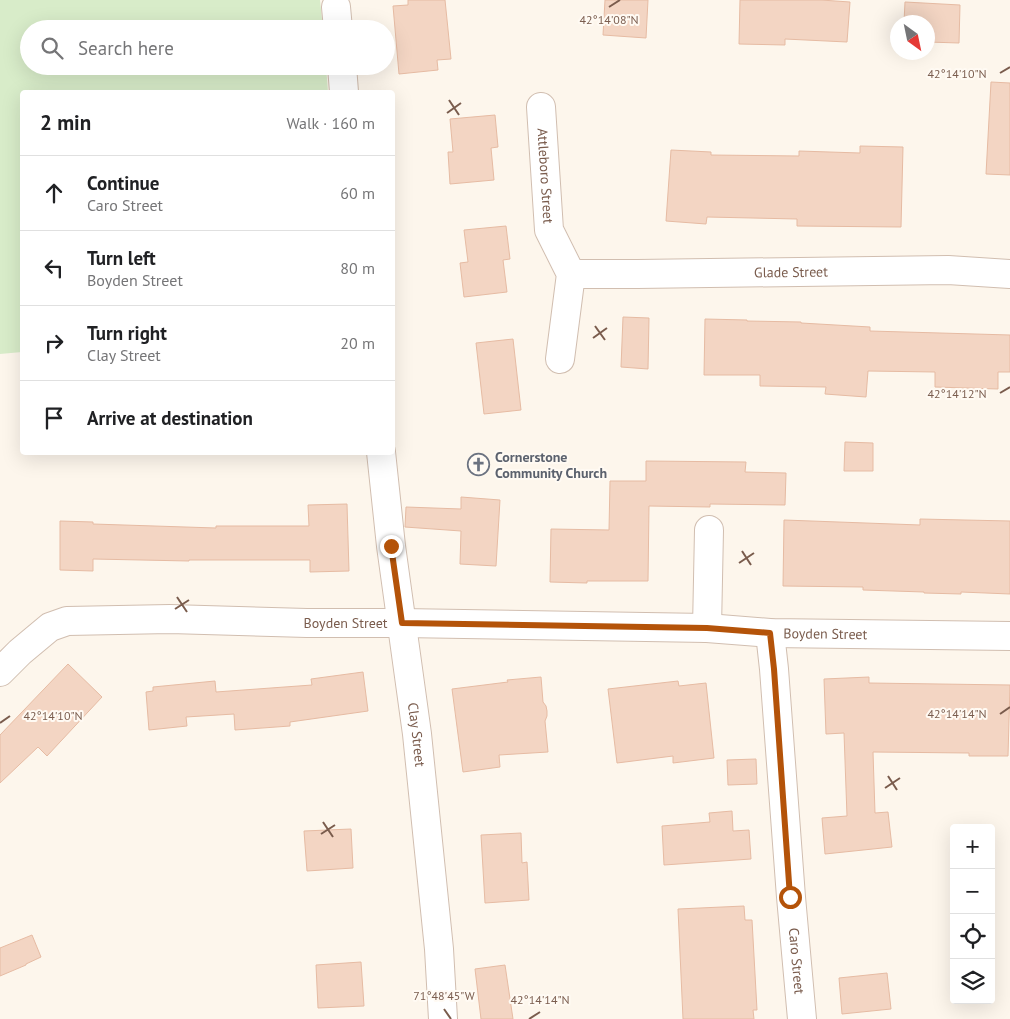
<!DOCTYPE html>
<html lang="en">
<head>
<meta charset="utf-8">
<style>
	body { margin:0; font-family:"PT Sans",sans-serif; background:#f2f2f2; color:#202124 }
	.controls { position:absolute; right:15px; bottom:15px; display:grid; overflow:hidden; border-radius:5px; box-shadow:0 5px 20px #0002 }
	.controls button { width:45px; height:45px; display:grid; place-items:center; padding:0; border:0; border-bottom:1px solid #e0e0e0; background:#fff; color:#202124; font:25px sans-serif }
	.compass { position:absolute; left:890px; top:15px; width:45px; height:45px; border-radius:50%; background:#fff; box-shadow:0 5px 20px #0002; rotate:147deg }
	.stop { position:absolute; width:15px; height:15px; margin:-11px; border:4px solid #b45309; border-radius:50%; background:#fff }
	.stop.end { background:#b45309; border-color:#fff; box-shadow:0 1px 5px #0008 }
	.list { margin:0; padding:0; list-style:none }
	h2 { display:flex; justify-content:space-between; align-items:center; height:65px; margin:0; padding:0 20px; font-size:21px }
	h2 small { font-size:16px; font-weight:400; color:#757577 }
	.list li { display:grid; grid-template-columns:32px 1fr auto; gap:15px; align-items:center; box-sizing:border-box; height:75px; padding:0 20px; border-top:1px solid #e0e0e0 }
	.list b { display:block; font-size:19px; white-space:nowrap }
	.list p { margin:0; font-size:16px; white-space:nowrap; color:#757577 }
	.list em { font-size:16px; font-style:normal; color:#757577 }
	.icon { flex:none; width:28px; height:28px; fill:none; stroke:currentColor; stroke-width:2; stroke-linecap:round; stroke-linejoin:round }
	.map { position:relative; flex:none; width:1010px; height:1019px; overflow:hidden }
	.search { position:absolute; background:#fff; box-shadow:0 5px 20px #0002; left:20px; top:20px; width:375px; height:55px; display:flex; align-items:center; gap:12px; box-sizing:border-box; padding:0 18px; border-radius:28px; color:#757577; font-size:19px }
	.panel { position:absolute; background:#fff; box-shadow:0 5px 20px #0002; left:20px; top:90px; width:375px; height:365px; border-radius:5px }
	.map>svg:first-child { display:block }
</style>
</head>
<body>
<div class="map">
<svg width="1010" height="1019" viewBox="0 0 1010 1019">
	<rect width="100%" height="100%" fill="#fdf6ec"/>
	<path fill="#d8ecc9" d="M0,0H320L323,29H29V66H326L328,92H22V352L0,354Z"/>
	<path fill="#f3d5c3" stroke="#e6bba3" d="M408,0H445L451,59L437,60L438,70L399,74L393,6L408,5Z
		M605,0H648L646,38L603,35Z
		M740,0H821L850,2L847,42L785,39V45L739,44Z
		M905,2L960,5L959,43L928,42V22H904Z
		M991,82L1010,83V175L986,174Z
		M495,115L498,147L491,148L494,180L450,184L448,152H453L450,119Z
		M860,146L903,147L901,227L797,226V219L707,217L706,224L666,221L671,150L711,152V155L799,156V151L860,153Z
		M506,226L510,259L503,260L507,292L464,297L460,263L468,262L464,230Z
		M623,317L649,318L648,369L621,367Z
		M705,319L747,320V321L801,322V323L870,327V331L1010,335V372H998V389L935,387V372L868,371L866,397L825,394L826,387L760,386V375H704Z
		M513,339L521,410L484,414L476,343Z
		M845,442L873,443V471H844Z
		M646,461L746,462L745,472L786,473L785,505L710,504V507L649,506L648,581H587V583L550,582L551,529L609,530L610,481H646Z
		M461,497L500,500L496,566L460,564L461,531L405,527L406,507L461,509Z
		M347,504L349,571L310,572V560H189V561L93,559V571L60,570V521L93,522V524L216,528V526H309L308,505Z
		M920,519L1010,521V594L961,592V594L924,593V592L863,590V587L783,586L784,520L920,525Z
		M68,664L102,697L47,756L38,747L0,783V735Z
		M363,672L368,711L290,722V726L235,730L234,714L186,717L187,726L149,730L146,692L153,691V687L215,681L216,692L312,685L311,679Z
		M541,677L543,702L546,706L547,711V716L545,721L548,752L499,755L500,767L463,772L452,689L508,682L507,680Z
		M869,677V683L1010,685L1008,756H969V753L873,752L875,813L888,812L892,847L825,854L822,818L847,816L844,733L826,734L824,679Z
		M678,681L679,686L706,683L714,758L673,763V756L617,763L608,689Z
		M756,759L757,784L728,785L727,760Z
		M732,811L733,831L749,830L751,859L664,865L662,826L710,822L709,813Z
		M351,829L353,868L307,871L304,831Z
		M521,833L522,863L527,862L529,900L485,903L481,835Z
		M744,906L745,920H752L757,1010H753L754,1019H683L678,909Z
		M32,935L41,957L26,964V965L0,976V948Z
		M361,962L364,1006L318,1008L316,965Z
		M505,965L513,1019H481L475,969Z
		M887,973L891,1009L842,1014L839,978Z"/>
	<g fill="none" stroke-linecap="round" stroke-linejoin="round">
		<defs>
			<g id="minor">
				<path d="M336,7L338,29"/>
				<path d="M342,66L344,92"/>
				<path id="s1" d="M541,107L549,230L571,274L560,359"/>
				<path id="s2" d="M571,274H637L948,270L1010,274"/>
				<path id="s3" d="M381,452L391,546L417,734L439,949L443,1019"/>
				<path d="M707,628L709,530"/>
				<path id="s4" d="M770,633L774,669L791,897L802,1019"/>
				<path id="s5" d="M0,672L20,652L50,627L67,621L170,619L307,623H402L707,628L770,633L1010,636"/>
			</g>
		</defs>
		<use href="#minor" stroke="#d1beb0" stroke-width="30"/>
		<use href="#minor" stroke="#fff" stroke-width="28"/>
	</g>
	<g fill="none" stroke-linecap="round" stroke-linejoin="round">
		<path stroke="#b45309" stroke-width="6" d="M391,546L402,623L707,628L770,633L774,669L790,897"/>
	</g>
	<path fill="none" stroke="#7a5c4d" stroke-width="2" d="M609,7L620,0M1000,73L1010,67M449,100L459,115M447,113L461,103M595,326L605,340M593,338L607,328M1000,393L1010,387M742,551L751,565M739,563L754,553M177,597L187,612M175,609L189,600M1000,714L1010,707M0,723L10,716M888,776L897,790M885,788L900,778M323,822L333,837M321,834L335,825M444,1009L451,1019M529,1019L540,1012"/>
	<defs>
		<symbol id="church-ring" viewBox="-11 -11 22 22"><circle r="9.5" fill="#fffaf3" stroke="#6b7280" stroke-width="1.5"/><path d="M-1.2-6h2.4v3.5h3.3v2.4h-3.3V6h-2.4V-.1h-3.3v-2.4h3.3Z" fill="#6b7280"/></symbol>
	</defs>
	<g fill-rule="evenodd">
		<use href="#church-ring" x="466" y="452" width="25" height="25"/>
	</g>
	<g text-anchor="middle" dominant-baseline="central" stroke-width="4" stroke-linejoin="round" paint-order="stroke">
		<g font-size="14" fill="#7a5c4d" stroke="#fffaf3">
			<text stroke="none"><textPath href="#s1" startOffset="69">Attleboro Street</textPath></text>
			<text stroke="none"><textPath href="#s2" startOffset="220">Glade Street</textPath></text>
			<text stroke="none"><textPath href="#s5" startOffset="364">Boyden Street</textPath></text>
			<text stroke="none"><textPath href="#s5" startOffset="844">Boyden Street</textPath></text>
			<text stroke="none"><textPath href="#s3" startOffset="285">Clay Street</textPath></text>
			<text stroke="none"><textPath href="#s4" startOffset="329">Caro Street</textPath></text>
		</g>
		<g font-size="14" font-weight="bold" fill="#5b616d" stroke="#fffaf3" text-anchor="start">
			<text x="495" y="457">Cornerstone<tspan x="495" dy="16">Community Church</tspan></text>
		</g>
	</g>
	<g font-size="12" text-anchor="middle" fill="#7a5c4d" stroke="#fffaf3" stroke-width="4" stroke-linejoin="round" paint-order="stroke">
		<text x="609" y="24">42°14'08"N</text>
		<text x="957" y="78">42°14'10"N</text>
		<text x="957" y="398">42°14'12"N</text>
		<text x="957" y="718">42°14'14"N</text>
		<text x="53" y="720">42°14'10"N</text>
		<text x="444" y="1000">71°48'45"W</text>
		<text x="540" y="1004">42°14'14"N</text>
	</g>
</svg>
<div class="controls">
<button>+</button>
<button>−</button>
<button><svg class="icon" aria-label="locate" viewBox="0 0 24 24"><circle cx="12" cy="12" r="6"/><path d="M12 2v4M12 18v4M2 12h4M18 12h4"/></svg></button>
<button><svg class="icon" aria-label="layers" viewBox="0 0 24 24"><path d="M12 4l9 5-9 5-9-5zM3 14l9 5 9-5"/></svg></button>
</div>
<svg class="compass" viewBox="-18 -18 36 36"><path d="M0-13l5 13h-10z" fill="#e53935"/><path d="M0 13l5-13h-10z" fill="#757577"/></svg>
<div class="stop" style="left:790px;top:897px"></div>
<div class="stop end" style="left:391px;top:546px"></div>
<div class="search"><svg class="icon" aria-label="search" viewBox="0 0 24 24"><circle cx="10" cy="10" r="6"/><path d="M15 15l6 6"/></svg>Search here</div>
<section class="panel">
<h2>2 min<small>Walk · 160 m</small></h2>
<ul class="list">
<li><svg class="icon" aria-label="ahead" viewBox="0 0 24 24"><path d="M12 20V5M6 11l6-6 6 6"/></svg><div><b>Continue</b><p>Caro Street</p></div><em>60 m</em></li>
<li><svg class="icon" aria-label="left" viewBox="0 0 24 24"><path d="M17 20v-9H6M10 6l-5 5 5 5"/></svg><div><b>Turn left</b><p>Boyden Street</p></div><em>80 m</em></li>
<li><svg class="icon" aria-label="right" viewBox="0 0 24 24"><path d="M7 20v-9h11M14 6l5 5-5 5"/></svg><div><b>Turn right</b><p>Clay Street</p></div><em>20 m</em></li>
<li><svg class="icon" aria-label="arrive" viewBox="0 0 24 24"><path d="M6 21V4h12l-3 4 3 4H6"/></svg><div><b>Arrive at destination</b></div></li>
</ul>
</section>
</div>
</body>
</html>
